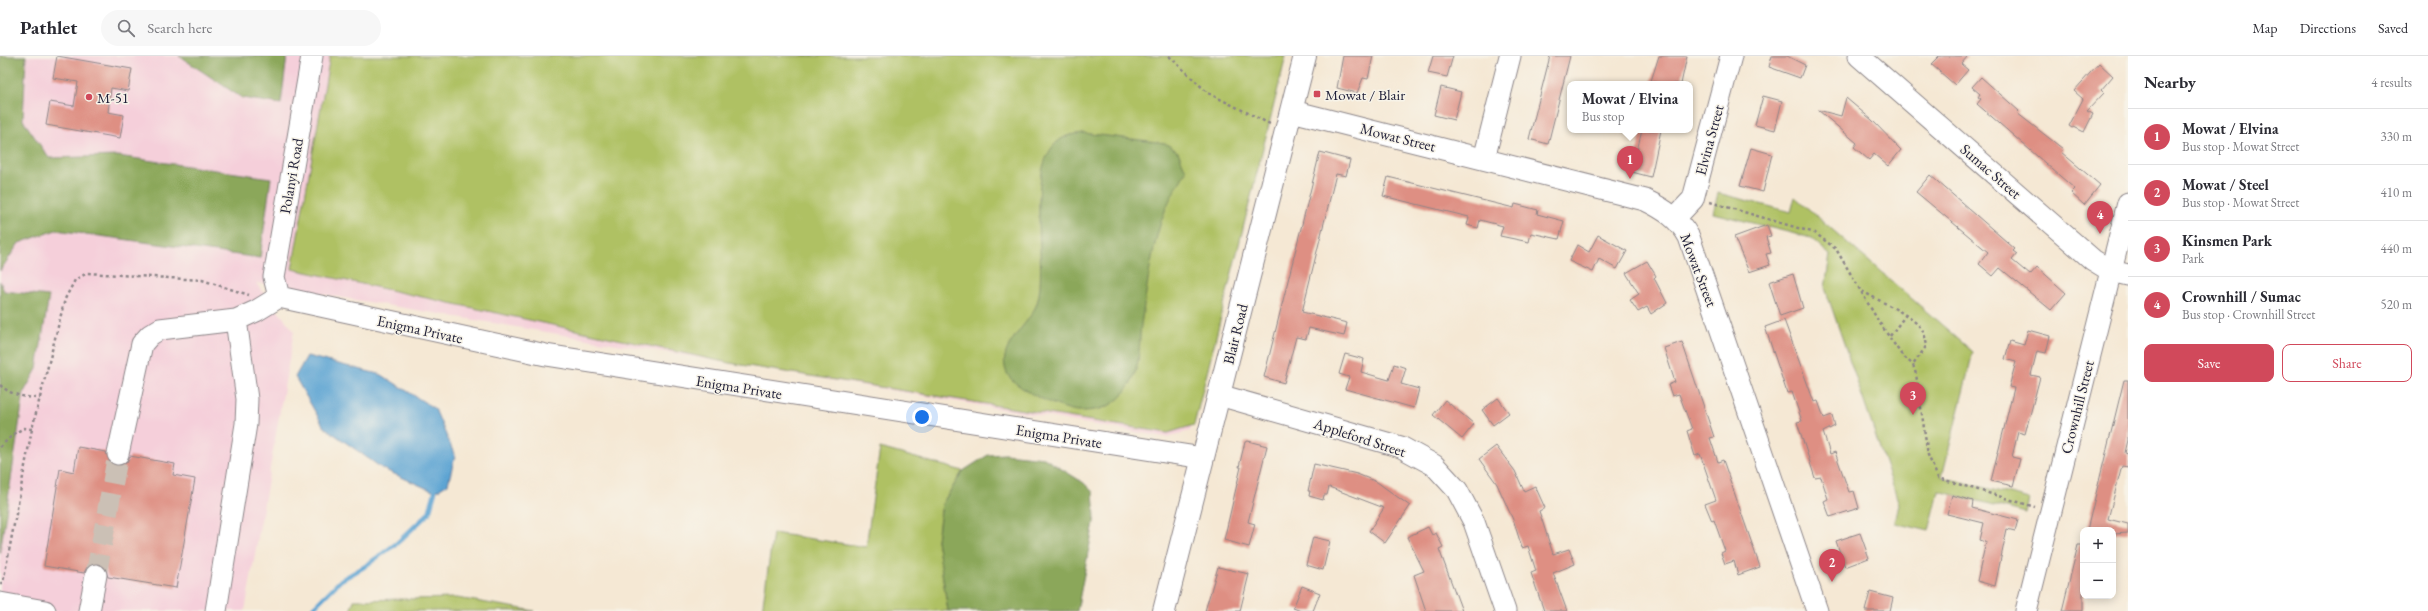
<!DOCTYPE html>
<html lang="en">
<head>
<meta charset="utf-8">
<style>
	body { margin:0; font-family:"EB Garamond",serif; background:#f7f7f7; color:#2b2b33 }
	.controls { position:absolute; right:12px; bottom:12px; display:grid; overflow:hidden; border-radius:8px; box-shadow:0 2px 10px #0003 }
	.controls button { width:36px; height:36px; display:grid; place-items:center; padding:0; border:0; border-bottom:1px solid #e1e1e2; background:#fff; color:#2b2b33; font:20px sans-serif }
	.you { position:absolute; left:922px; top:361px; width:14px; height:14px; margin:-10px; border:3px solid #fff; border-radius:50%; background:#1a73e8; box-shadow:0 0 0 6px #1a73e833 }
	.badge { display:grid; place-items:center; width:26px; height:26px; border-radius:50%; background:#d1495b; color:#fff; font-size:13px; font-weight:700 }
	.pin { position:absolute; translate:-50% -33px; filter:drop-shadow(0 1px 2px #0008) }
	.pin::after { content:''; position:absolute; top:21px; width:14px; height:12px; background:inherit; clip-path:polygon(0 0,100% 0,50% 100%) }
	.popup { position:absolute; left:1567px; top:25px; width:126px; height:52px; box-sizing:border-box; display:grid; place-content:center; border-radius:8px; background:#fff; filter:drop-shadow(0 1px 3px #0005); font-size:13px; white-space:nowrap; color:#7c7c81 }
	.popup b { font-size:15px; color:#2b2b33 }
	.popup::after { content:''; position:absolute; left:50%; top:100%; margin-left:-8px; border:8px solid transparent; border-top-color:#fff }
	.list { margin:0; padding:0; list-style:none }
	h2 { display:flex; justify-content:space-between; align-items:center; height:52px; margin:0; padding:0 16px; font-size:17px }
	h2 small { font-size:13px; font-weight:400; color:#7c7c81 }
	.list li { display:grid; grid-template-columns:26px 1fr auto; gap:12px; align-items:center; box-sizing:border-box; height:56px; padding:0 16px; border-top:1px solid #e1e1e2 }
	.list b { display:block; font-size:15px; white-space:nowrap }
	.list p { margin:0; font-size:13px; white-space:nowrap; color:#7c7c81 }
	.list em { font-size:13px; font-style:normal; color:#7c7c81 }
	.actions { display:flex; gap:8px; padding:12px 16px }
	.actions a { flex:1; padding:9px 0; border:1px solid #d1495b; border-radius:8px; text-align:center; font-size:14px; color:#d1495b }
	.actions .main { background:#d1495b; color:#fff }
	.icon { flex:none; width:22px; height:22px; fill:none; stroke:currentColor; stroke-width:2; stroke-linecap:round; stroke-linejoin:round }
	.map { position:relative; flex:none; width:2128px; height:555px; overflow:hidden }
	header { display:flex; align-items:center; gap:24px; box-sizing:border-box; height:56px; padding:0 20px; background:#fff; border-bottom:1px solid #e1e1e2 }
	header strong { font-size:19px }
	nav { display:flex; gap:22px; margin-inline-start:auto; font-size:14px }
	.search { width:280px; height:36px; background:#f7f7f7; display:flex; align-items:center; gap:10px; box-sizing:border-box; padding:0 14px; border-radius:22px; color:#7c7c81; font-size:15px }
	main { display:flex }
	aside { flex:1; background:#fff }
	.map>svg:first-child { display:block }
</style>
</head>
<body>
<header>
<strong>Pathlet</strong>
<div class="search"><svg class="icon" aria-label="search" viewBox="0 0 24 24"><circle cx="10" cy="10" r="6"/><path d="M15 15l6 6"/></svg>Search here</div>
<nav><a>Map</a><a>Directions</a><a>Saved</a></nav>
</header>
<main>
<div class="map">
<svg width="2128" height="555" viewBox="0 0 2128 555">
	<rect width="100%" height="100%" fill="#f7f3e8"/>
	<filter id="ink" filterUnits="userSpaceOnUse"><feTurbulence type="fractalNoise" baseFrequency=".025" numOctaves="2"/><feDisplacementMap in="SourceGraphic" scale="8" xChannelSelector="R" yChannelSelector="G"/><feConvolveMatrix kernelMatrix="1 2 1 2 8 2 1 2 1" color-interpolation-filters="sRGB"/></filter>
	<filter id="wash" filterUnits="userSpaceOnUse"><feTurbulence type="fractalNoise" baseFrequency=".012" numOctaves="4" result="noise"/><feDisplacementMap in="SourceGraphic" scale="16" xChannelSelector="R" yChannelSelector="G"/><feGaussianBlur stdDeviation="0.9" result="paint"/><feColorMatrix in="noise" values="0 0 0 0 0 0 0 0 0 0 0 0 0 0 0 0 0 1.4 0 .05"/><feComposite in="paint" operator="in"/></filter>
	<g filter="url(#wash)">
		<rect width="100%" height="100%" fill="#f5e8d4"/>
		<path fill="#f5cfda" d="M0,0H1281L1190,375L1166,381L256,227L294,275L245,555H0Z"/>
		<path fill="#afc164" stroke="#687250" d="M330,0H1286L1194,369L1168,377L729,307L292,213Z
			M1718,137L1791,156L1795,141L1973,296L1942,421L2029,443L2026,457L1939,435L1929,475L1895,467L1899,448L1825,232L1830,199L1811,182L1713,157Z
			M880,392L963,415L942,448L937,484L948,555H762L773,477L866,491Z
			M457,542L535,555H350L354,544Z"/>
		<path fill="#8ba75a" stroke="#56644a" d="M0,0H26L23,64L49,102L118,100L271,122L260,202L56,174L19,187L0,215Z
			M179,0H287L281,48L242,42Z
			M1083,77L1165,87L1178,96L1186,115C1180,127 1171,139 1166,152C1152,187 1148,226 1142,262C1138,284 1142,308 1130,328C1118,349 1103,355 1080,355C1063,355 1011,332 1006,315C997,289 1030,269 1037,247C1050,207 1019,99 1067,80C1072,78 1078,78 1083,77Z
			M0,225L4,235L49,240L37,313L24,336L0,497Z
			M1005,398L1044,402L1084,427L1093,436L1095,461L1077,555H948L937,484L942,448L963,415L988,399Z"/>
		<path fill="#5da4d3" stroke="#406387" d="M307,300L382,319L435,353L455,400L448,428L435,436L383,413L324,371L295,321Z"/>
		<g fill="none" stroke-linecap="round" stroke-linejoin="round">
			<path stroke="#5da4d3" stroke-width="4.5" d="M310,555L341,524L364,511L397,487L429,457L435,436"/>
		</g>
		<g id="blocks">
			<path fill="#de8f83" d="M57,0L132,13L128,35L111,32L108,56L124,59L120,82L46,69L50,46L74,50L78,26L53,22Z
				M1343,0H1373L1368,23L1363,22L1357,37L1337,32Z
				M1433,0H1453L1447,21L1428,17Z
				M1550,0H1570L1548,88L1529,83Z
				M1659,0H1687L1681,28H1664L1651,25Z
				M1772,0H1787L1805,9L1800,22L1769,11Z
				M1939,0H1968L1961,8L1968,14L1955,29L1931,8Z
				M2099,7L2113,20L2101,34L2104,37L2087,55L2093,58L2084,76L2074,71L2072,72L2069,70L2083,43L2074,35Z
				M1981,21L2019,55L2017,57L2063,93L2061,96L2100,129L2084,149L2071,137L2075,133L1977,48L1981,43L1978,41L1980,38L1972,31Z
				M1441,31L1461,36L1454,64L1434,59Z
				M1763,40L1782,45L1775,74L1755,69Z
				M1846,42L1872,64L1901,94L1888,110L1874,98L1869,104L1854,91L1857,87L1818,54L1841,60Z
				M1642,74H1661L1651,121L1632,116Z
				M1751,92L1772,98L1763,136L1740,130Z
				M1320,96L1350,104L1346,120L1336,118L1302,256L1347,267L1344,280L1309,272L1306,283L1296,281L1284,327L1264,321Z
				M1930,119L2015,193L2013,195L2017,198L2012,204L2030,219L2037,211L2066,237L2051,254L2000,212L1993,220L1979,208L1988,196L1916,136Z
				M1388,121L1514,152L1515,148L1538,154L1537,158L1564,165L1559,183L1531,177L1529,186L1500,180L1503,170L1480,164L1478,172L1467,169L1469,161L1383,140Z
				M1767,169L1771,180L1766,181L1771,197L1766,198L1770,209L1749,216L1734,181Z
				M1598,179L1627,195L1617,213L1599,203L1593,216L1569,205L1577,189L1589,196Z
				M1647,205L1656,220L1654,222L1667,247L1651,258L1647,251L1638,256L1630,244L1639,238L1626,217Z
				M1793,218L1803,252L1780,260L1769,226Z
				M1784,264L1814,346L1818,345L1824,362L1832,359L1835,370L1823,376L1830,398L1835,396L1849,436L1854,435L1859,452L1830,461L1824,445L1828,443L1821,421L1815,422L1797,366L1802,365L1792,336L1787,337L1765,271Z
				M2028,274L2050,280L2046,297L2037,295L2031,319L2040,321L2025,378L2018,376L2012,401L2020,403L2013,430L1991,425L2014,332L2009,331L2016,306L2005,303L2010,285L2024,289Z
				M1682,286L1714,381L1710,382L1718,406L1723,404L1760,511L1738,519L1734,505L1725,508L1721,497L1725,495L1714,464L1712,465L1705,448L1716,444L1700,398L1695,400L1687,375L1692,373L1679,338L1672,340L1668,329L1675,326L1664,292Z
				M1345,298L1364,303L1361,316L1389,324L1394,308L1406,312L1401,328L1419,333L1414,352L1345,333L1349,321L1339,318Z
				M2124,324H2128V384L2125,397L2128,398V411L2122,410L2108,463L2128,468V477L2113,478V474H2087Z
				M1498,342L1509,357L1493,369L1482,354Z
				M1445,344L1474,368L1462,383L1433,359Z
				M1248,385L1267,390L1248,466L1255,468L1249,491L1224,484L1241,411H1239L1242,398L1245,386Z
				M1496,390L1515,415L1524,435L1535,430L1545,452L1539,455L1553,498L1569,493L1575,508L1553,517L1567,555H1544L1531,517L1536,515L1528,490L1522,492L1514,466L1497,428L1479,403Z
				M78,391L106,396L110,407L116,410L127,406L130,400L175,408L173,419L195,423L176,532L108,521L104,510L98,507L87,511L84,517L44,510L60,413L74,416Z
				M1314,408L1357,418L1377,426L1410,450L1385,487L1369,475L1384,452L1329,431L1327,439H1324L1323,444L1309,440L1310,435H1308Z
				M1952,439L1973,445L1972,452L2018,464L2015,475L2007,473L1995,530L1977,525L1986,486L1980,484L1984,467L1947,458Z
				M1428,471L1432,479L1436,477L1443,491L1439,493L1462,555H1426L1414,519L1424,515L1407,481Z
				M1860,477L1869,502L1845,511L1836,485Z
				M1313,481L1330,485L1323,514L1306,509Z
				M2078,489H2083V555H2062Z
				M1218,511L1249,518L1240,555H1205Z
				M1302,530L1320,537L1313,555H1301L1293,552Z
				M1870,536L1893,542L1890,555H1865Z"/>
		</g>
	</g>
	<g filter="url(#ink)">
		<use href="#blocks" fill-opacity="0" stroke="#8c8588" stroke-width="1"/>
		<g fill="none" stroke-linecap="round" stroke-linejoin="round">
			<path stroke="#cbc0b5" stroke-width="21" stroke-dasharray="21 10" stroke-linecap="butt" d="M96,519L118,398"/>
			<defs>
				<path id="minor" d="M1859,0L2093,204L2111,215L2128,219
					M1292,55L1645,144C1664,153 1679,163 1689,181L1817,555
					M1484,103L1510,0
					M1675,162L1693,143L1731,0
					M279,241L546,299L1203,402
					M279,241L274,221L312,0
					M1219,339L1401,391L1434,409L1457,434L1474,466L1505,555
					M118,398L142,288L150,279L160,273L236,264L256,255L279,241
					M0,547L45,555
					M89,555L96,519
					M216,555L246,368L247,343L236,264
					M2026,555L2128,147"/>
				<path id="major" d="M1164,555L1305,0"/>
			</defs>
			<use href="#minor" stroke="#8c8588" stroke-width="23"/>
			<use href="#major" stroke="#8c8588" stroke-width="24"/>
			<path stroke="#8c8588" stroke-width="2.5" stroke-dasharray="3 3" stroke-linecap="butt" d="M1169,0L1208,37L1270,68
				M1710,146L1815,177L1836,193L1879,266L1901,298L1913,309L1916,318L1928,399L1938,422L2035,451
				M1862,235C1879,245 1908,257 1920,271C1925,276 1925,283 1927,289L1913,309
				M1890,280L1905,260
				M0,329C11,339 26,342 40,342
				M0,391L15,377L24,372L32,373
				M0,527H3L32,373L65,243L75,224L87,217L202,224L249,239"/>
			<use href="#minor" stroke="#fff" stroke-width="21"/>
			<use href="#major" stroke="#fff" stroke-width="22"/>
		</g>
	</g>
	<g fill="#d1495b" stroke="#f7f3e8" stroke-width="1.5">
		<rect x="1313" y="34" width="8" height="8" rx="2"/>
		<circle cx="89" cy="41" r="4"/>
	</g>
	<g text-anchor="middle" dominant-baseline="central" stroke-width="3" stroke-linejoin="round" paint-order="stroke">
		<g font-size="15" fill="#22223b" stroke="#f7f3e8" text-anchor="start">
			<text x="1325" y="38">Mowat / Blair</text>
			<text x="97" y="41">M-51</text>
		</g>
		<g font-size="15" fill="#22223b" stroke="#f7f3e8">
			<text transform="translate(1398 81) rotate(14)">Mowat Street</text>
			<text transform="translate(1709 84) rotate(-75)">Elvina Street</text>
			<text transform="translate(1991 115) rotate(41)">Sumac Street</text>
			<text transform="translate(291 120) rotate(-80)">Polanyi Road</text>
			<text transform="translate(1699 214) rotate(69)">Mowat Street</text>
			<text transform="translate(420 273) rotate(12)">Enigma Private</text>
			<text transform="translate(1235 278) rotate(-76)">Blair Road</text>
			<text transform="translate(739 331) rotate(9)">Enigma Private</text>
			<text transform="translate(2077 351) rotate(-76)">Crownhill Street</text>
			<text transform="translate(1059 380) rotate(9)">Enigma Private</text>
			<text transform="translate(1360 381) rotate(18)">Appleford Street</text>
		</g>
	</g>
</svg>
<div class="controls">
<button>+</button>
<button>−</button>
</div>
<div class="you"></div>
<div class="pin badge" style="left:1630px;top:123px">1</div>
<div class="popup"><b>Mowat / Elvina</b>Bus stop</div>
<div class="pin badge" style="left:1832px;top:526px">2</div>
<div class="pin badge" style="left:1913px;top:359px">3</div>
<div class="pin badge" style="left:2100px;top:178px">4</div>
</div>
<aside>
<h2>Nearby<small>4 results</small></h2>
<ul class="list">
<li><span class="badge">1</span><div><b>Mowat / Elvina</b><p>Bus stop · Mowat Street</p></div><em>330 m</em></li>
<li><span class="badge">2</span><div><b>Mowat / Steel</b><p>Bus stop · Mowat Street</p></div><em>410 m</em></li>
<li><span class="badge">3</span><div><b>Kinsmen Park</b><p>Park</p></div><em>440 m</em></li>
<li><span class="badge">4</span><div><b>Crownhill / Sumac</b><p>Bus stop · Crownhill Street</p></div><em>520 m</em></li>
</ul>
<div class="actions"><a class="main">Save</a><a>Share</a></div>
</aside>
</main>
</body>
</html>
